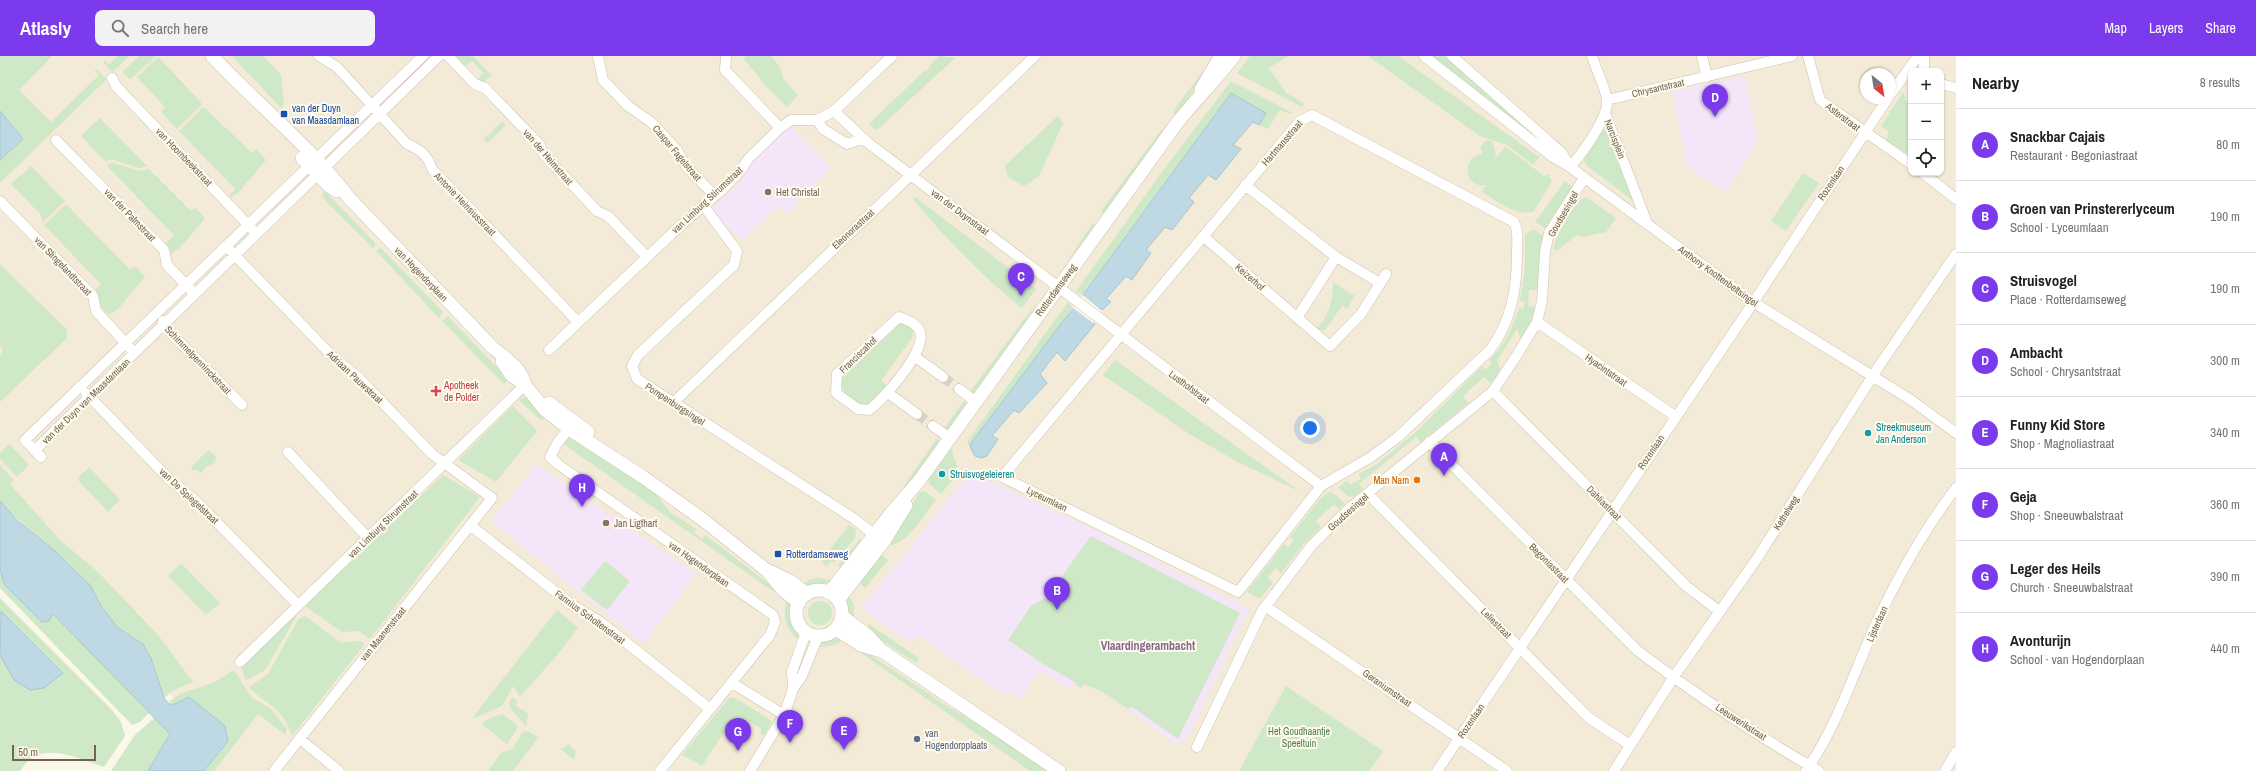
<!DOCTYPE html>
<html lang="en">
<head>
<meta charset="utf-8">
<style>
	body { margin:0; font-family:"Archivo Narrow",sans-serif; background:#f2f2f2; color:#202124 }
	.controls { position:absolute; right:12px; top:12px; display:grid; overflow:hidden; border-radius:8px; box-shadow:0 1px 3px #0004 }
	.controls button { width:36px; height:36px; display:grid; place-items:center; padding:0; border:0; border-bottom:1px solid #e0e0e0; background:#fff; color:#202124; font:20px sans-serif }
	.compass { position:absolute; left:1860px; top:12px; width:36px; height:36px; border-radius:50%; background:#fff; box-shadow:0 1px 3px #0004; rotate:150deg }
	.scale { position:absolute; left:12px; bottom:10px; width:84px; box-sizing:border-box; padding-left:4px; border:2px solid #74624e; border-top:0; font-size:11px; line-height:14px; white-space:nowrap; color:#74624e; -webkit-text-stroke:3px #fefbef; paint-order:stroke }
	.you { position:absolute; left:1310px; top:372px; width:14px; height:14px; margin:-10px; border:3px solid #fff; border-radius:50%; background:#1a73e8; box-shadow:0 0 0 6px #1a73e833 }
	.badge { display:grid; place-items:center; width:26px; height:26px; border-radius:50%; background:#7c3aed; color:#fff; font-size:13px; font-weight:700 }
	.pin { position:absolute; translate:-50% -33px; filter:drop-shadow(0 1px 2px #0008) }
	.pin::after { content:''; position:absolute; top:21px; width:14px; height:12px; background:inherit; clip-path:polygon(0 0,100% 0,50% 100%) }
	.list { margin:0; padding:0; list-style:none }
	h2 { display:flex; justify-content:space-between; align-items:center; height:52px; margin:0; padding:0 16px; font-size:17px }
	h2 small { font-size:13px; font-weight:400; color:#757577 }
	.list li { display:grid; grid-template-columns:26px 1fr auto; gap:12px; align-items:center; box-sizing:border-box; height:72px; padding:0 16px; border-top:1px solid #e0e0e0 }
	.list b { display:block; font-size:15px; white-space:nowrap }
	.list p { margin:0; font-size:13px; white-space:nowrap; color:#757577 }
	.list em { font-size:13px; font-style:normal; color:#757577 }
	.icon { flex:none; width:22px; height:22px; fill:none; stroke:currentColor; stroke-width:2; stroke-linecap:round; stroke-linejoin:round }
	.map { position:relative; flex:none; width:1956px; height:715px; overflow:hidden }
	header { display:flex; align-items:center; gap:24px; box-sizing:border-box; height:56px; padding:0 20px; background:#7c3aed; color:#fff }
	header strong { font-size:19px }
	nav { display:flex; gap:22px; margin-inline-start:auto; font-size:14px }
	.search { width:280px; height:36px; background:#f2f2f2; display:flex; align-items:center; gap:10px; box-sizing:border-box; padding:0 14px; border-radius:8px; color:#757577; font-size:15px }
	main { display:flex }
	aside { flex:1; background:#fff }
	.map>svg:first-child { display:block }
</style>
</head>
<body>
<header>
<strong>Atlasly</strong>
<div class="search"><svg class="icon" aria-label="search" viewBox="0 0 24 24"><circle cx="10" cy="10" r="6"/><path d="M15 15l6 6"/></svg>Search here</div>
<nav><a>Map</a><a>Layers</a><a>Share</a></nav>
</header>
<main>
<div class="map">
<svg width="1956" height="715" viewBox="0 0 1956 715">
	<rect width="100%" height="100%" fill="#fbf7e9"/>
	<path fill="#f3ead7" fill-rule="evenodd" d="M0,0H1956V715H193L216,690L0,442ZM1911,15H1941V117H1911ZM1866,18H1890V42H1866Z"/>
	<path fill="#f4e5f8" d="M1745,20L1758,86L1726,136L1687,111L1672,35Z
		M791,70L831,112L796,145L798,148L788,158L779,150L742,185L712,154L740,127L748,111Z
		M537,408L696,518L644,588L491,465Z
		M977,419L1095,474L1249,553L1185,687L1181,685L1178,689L1103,636L1085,628L1081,632L1074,628L1071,633L1039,615L1020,643L1010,636L1006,641L917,579L911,587L865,556L864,549L966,421Z"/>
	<path fill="#cfe8c8" d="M0,0H52L19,34L51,66L99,19L94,14H97L106,22L105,25L0,127V104L23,83L0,55Z
		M118,0H129L114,15H111L104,7V4L109,8Z
		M139,0H156L130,24L122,16Z
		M232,0H263L281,19L284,48L281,52Z
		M456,0H473L491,19L483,27L476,24L484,17L472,5L464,11Z
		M746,0H771L779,10L784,24L798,39L787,51L766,30L744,3Z
		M939,0L955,2L877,74L869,68L924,15L926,16L930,11L929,10Z
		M1250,0H1288L1269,12L1286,37L1304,47L1302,51L1237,17Z
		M1368,0H1398L1539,101L1533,109L1507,89L1480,80Z
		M1432,0H1444L1536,81L1534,83Z
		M158,1L201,46V50L177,73L161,56L165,51L137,21Z
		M1203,15L1205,19L1177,57L1174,58V54Z
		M1231,25L1291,56L1290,58L1280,54L1268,73L1259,69L1266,57L1231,37L1083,239L1076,235L1168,108Z
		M1903,36L1906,45L1911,44V94L1908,98L1886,85L1889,76L1881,70Z
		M202,52H205L252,97L256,93L266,104L238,137L231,141L229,139L235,133L179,75Z
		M1058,60L1063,67L1039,120L1024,130L1008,121L1005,110Z
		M100,62L147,110L139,112L110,103L106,106L81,80Z
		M503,65L505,70L487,87L483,84Z
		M1161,74L1164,76L1103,158L1102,154Z
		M1605,74L1608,75L1633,145L1586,109L1584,103L1602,75Z
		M1489,84L1493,86L1496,101L1506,91L1544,120L1548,118L1552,125L1534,155C1517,162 1496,144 1482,136L1486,129C1464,133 1460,101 1483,98L1480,92L1484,86Z
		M111,106L139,115L149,113L191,155L195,152L205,162L178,194L176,193L171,199L166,187L174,179L107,110Z
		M31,110L65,145L43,166L41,159L11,128Z
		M1803,117L1819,127L1786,175L1771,165Z
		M1565,125L1572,131L1573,137L1548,174L1535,166Z
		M325,135L375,187V190L373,192L324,143L322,138Z
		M915,141L1036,233L1022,252C982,220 946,183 913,143Z
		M1586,141L1616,162L1606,176L1581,181L1577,179L1557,195L1553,193C1557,179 1572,145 1586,141Z
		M66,148L130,214L135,210L145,221L118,253L109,259L101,251L95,234L101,228L44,169Z
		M1092,168H1094L1092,175L1067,206Z
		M1534,173L1544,181L1540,190L1538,234H1529L1528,250L1536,251L1531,266L1521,283L1517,273L1497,305L1501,315L1491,327L1484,321L1463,340L1468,347L1421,386L1416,381L1359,428L1363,433L1355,440L1349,441L1338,431L1347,425L1350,429L1361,423L1359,418L1377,408L1417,375L1482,310L1485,314L1492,308L1489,304C1505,289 1512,273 1519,252L1523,253L1525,246L1520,245L1525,213V178Z
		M381,192L443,256L439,262L376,195Z
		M0,208L67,274V282L0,346V300L3,293L0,290Z
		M1333,226L1355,240L1347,253L1342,250L1325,274H1316C1329,259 1333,246 1333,226Z
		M1037,246L1024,268L973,338L970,336Z
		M1068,246L1073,252L972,386L970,391L969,390L967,386Z
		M448,260L508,323L504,328L442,265Z
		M902,267L908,270L913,275L912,282L881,325L889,331C882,338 875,346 865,349C850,352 838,333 843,320C853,299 877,284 895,269Z
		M1115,304L1299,435L1236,405L1191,379L1103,319Z
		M524,341L529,342L547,359L541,365L519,344Z
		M964,345L967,348L949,375L943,374Z
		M513,350L537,375L496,426L458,404Z
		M573,380L655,437L671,457L696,473L694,476L702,483L705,479L777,534L774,536L562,387L567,382Z
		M937,382L939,388L907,431H903Z
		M9,388L29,409L17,421L0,403V397Z
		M951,393L953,394C952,403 959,408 958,417L941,438L929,428V423Z
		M208,394L216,400L215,406L205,412L201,417L197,414H193L191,411Z
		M0,409L14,424L10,428L60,484L97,515L158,579L193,626L174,634L164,642C158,626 155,601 143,588C137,581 125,578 118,571C105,559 100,542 89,528C63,497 27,475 0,445Z
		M89,411L120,444L108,456L77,423Z
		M443,419L480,441L370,583L359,575L342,576L305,550Z
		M925,435L936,444C926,456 906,490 890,489L888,487L920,436Z
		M1331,435L1345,448L1339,453L1334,448L1316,465L1321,471L1303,489L1281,517L1275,512L1268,522L1273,527L1260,543L1247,536L1284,488L1288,491L1294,484L1290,481L1321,442Z
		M849,469L856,473L855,482L834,507L831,505L826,510L821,505Z
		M1091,480L1240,557L1178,683L1131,650L1128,653L1103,636L1085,628L1081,632L1075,628V626L1043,608L1008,584L1031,550L1046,542Z
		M860,483L862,485L843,513L838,509Z
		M880,498L888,504L865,532L858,525Z
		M605,505L630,525L607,554L581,534Z
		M181,507L220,547L206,559L168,520Z
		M0,513L4,528L52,557L149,657L140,666L132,669L0,532Z
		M818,522L831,524V526L813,530L803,528L811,523Z
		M849,539L854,549V564C847,557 844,548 849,539Z
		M0,542L112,654L121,666L125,680L104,711C76,702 39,682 20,715H0V599L14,624L2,556L0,564Z
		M787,545L791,550L799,582L797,583C786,573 782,559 787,545Z
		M808 557a12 12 0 1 1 24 0a12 12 0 1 1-24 0Z
		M557,554L578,572L564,590V591L520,641L513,630L502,650L475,662L473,661Z
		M295,558L296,561L265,614L246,624L241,611Z
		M305,560L341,587L359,585L365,588L292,680C282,649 268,651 249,631L268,618L298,564Z
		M869,568L919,602L916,607L866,574Z
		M836,582H841V585L831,590L819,591L824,585Z
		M856,589L942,647L996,679L1047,715H1030L854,592Z
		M234,614L251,641L270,652L286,672V679L258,658L214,715H204L228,685L227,674L189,641L175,648L168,646L180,638L215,626Z
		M1286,630L1383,695L1369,715H1239Z
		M512,641L517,645L515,649L528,658L526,670L510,652L509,648Z
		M730,641L735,642L772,665L764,680L761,678V672L745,663L733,662L702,710L682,699Z
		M502,658L517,669V673L507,688L482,668L488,663Z
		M154,662L170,678L148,715H111L135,679Z
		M523,675L530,676L538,682L513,715H488L502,696L512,694Z
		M568,688L576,695L574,704L560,692H564Z"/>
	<path fill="#bed8e4" stroke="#a5c6d5" d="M1231,37L1266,57L1259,69L1253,66L1233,89L1241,93L1216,124L1208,119L1189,142L1194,146L1172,174L1165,171L1146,194L1151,197L1132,224L1126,220L1106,243L1111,246L1102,254L1100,252L1090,264L1095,268L1065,305L1057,296L1040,318L1047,327L1019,357L1014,354L992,380L998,383L987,400L981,402L975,400L970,391L972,386L1063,265L1085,240L1083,239Z
		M0,55L23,83L0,104Z
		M0,445L18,465L54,494L90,529L102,551L118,572L143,588L151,602L164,642L169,648H175L189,641L225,670L228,685L204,715H148L170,678L53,558L49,565L42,566L4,528L0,513Z
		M1,555L63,617L44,632L30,634L14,624L0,599Z"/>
	<path fill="#fbf7e9" d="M1083,239L1103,256L1100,255L1092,264L1095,266L1093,267L1073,252Z"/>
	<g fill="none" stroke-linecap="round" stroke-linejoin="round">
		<path stroke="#d9d2c2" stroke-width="10" stroke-dasharray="10 5" stroke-linecap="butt" d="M943,321L959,333
			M917,358L933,370"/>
		<defs>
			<path id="minor" d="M319,0L337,11L407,88C419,93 428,99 432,113L578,266
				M448,0L475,28L485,32L540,89L544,99L569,125L597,155L608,160L647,201
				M598,0L603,24L628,50L651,66L677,94L686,110L715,140
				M726,0L725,14L780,72
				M1424,0L1553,101L1570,111L1753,246L1911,344L1956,377
				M1452,0L1562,97L1569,109
				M1702,0L1707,21
				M1808,0L1820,44L1911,108
				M1924,15V0
				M112,22L116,30L252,173
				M1941,28L1956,32
				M1890,39L1918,0
				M1607,44L1792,0
				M834,55L867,86L1321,430
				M1605,57L1647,167
				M1312,59L1514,166C1519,175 1517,186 1517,196C1517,232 1512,264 1490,294L1398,381L1371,401L1321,430L1238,536L1002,421L1299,66Z
				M817,64L823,73L847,88L862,83
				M56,84L164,194L167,209L191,234
				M1570,111C1581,99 1609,61 1607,44C1605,30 1596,14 1592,0
				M1923,117L1956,143
				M1245,129L1336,201L1380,227
				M0,145L93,240L96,255L130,292
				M703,149L737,195L734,209L638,299L632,310L637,323L853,462L880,483
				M1203,180L1330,290L1361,258L1386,218
				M227,191L334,302L358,321L432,398L492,442L274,715
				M899,261C907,264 917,267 920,276C927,294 884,343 869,354L858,353L836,337L837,318Z
				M1297,262L1336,201
				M163,265L164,270L242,349
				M1537,266L1675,360
				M549,294L681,169L723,133L741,114L749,102L780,72L791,64H817L834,55L892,0
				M914,300L943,321
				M959,333L976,346
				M1493,335L1686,530L1719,555
				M86,337L171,425L196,445L298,549
				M888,337L917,358
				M673,347L1035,0
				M573,368L558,386L550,401L559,409L773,559L775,566L770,579L660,715
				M933,370L950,382
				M1429,386L1638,595C1696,639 1756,679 1819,715
				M35,394L439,0
				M288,396L368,482
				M41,401L25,384L423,0
				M1368,438L1589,662L1630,689
				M470,469L571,548L599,565L710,653
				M1265,550L1507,715
				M240,606L525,329
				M732,627L784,659
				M793,633L792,616L806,576
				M300,683L339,715
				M1197,691L1262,555L1312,489L1352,450L1493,335L1517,299L1537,266L1542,245L1545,196L1549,177L1584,122
				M750,715L784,659L793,633L802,620L818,580
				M1437,715L1747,256L1888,42
				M1614,715L1673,622L1756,504L1879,310L1956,198
				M1806,715C1839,667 1855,612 1880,559C1901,515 1926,471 1956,432
				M1945,715L1956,696"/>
			<path id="tertiary" d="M212,0C257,48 310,90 350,143L493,292C507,303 521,312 525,329
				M1201,33L1221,0
				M302,102L328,129L337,135
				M502,305L511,319L525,329L545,354L569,373L643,421L702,463L765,513L790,525L807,538
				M549,347L588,376
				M769,517L783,534L799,547
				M796 557a23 23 0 1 1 46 0a23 23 0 1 1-46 0Z
				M829,537L892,456L919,425L1177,67C1195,44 1216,24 1234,0
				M838,544L884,485L906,449
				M842,560L868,580L882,595L1059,715
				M836,573L861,589L881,595"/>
		</defs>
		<use href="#minor" stroke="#cdc1af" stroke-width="11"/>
		<use href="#tertiary" stroke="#cdc1af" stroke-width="14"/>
		<use href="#minor" stroke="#fff" stroke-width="10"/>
		<use href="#tertiary" stroke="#fff" stroke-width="13"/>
	</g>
	<g fill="#1a4fb4" stroke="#fefbef" stroke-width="1.5">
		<rect x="280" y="54" width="8" height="8" rx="2"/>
		<rect x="774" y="494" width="8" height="8" rx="2"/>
	</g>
	<g fill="#8d6e63" stroke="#fefbef" stroke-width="1.5">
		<circle cx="768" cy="136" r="4"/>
		<circle cx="606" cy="467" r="4"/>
	</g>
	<path fill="#e0444e" stroke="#fefbef" stroke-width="1.5" d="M434 329h4v4h4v4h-4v4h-4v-4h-4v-4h4z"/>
	<g fill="#0f9aa8" stroke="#fefbef" stroke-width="1.5">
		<circle cx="1868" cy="377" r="4"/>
		<circle cx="942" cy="418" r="4"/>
	</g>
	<circle fill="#e8710a" stroke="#fefbef" stroke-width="1.5" cx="1417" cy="424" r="4"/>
	<circle fill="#5c6f8a" stroke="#fefbef" stroke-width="1.5" cx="917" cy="683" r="4"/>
	<g text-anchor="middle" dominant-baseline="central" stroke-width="4" stroke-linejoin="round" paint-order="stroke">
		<g font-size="10" fill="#74624e" stroke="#fefbef">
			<text transform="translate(1658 32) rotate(-13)">Chrysantstraat</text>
			<text transform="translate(1843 61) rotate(37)">Asterstraat</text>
			<text transform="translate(1615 83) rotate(69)">Narcisplein</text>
			<text transform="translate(1282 87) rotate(-49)">Hartmansstraat</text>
			<text transform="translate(677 97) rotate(50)">Caspar Fagelstraat</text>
			<text transform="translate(184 101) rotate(46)">van Hoornbeekstraat</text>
			<text transform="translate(548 101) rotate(49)">van der Heimstraat</text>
			<text transform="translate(1831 127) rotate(-56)">Rozenlaan</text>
			<text transform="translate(707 144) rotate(-43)">van Limburg Stirumstraat</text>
			<text transform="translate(465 148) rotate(46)">Antonie Heinsiusstraat</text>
			<text transform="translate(960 156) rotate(37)">van der Duynstraat</text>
			<text transform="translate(1563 158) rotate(-60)">Goudsesingel</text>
			<text transform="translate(130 159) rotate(46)">van der Palmstraat</text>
			<text transform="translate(853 173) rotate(-43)">Eleonorastraat</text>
			<text transform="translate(63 210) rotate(46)">van Slingelandtstraat</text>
			<text transform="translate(421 218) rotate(46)">van Hogendorplaan</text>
			<text transform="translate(1718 220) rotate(36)">Anthony Knottenbeltsingel</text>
			<text transform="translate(1250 221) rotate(41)">Keizerhof</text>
			<text transform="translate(1056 234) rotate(-54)">Rotterdamseweg</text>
			<text transform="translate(858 299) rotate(-44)">Franciscahof</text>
			<text transform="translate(198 304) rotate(46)">Schimmelpenninckstraat</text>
			<text transform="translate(1606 314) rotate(35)">Hyacintstraat</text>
			<text transform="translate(355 321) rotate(43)">Adriaan Pauwstraat</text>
			<text transform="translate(1189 331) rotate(37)">Lusthofstraat</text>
			<text transform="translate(86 345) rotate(-44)">van der Duyn van Maasdamlaan</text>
			<text transform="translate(675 348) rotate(33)">Pompenburgsingel</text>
			<text transform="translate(1651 396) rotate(-56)">Rozenlaan</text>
			<text transform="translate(189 440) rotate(43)">van De Spiegelstraat</text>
			<text transform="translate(1047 443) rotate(26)">Lyceumlaan</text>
			<text transform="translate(1604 447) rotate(45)">Dahliastraat</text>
			<text transform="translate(1348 456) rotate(-42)">Goudsesingel</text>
			<text transform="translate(1786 457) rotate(-58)">Kethelweg</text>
			<text transform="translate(383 468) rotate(-44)">van Limburg Stirumstraat</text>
			<text transform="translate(1549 507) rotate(45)">Begoniastraat</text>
			<text transform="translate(699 508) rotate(35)">van Hogendorplaan</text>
			<text transform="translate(590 561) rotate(36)">Fannius Scholtenstraat</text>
			<text transform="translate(1496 567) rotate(45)">Leliestraat</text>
			<text transform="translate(1877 568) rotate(-66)">Lijsterlaan</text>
			<text transform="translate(383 578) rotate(-51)">van Maanenstraat</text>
			<text transform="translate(1387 632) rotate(35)">Geraniumstraat</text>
			<text transform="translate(1471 665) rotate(-56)">Rozenlaan</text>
			<text transform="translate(1741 666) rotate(33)">Leeuwerikstraat</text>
		</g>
		<g font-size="10" fill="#164399" stroke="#fefbef" text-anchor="start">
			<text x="292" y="52">van der Duyn<tspan x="292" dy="12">van Maasdamlaan</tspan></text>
			<text x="786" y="498">Rotterdamseweg</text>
		</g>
		<g font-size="10" fill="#785e54" stroke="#fefbef" text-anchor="start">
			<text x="776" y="136">Het Christal</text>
			<text x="614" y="467">Jan Ligthart</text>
		</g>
		<g font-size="10" fill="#be3a42" stroke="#fefbef" text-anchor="start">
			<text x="444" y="329">Apotheek<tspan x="444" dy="12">de Polder</tspan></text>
		</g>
		<g font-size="10" fill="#0d838f" stroke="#fefbef" text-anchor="start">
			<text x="1876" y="371">Streekmuseum<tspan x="1876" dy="12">Jan Anderson</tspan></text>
			<text x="950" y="418">Struisvogeleieren</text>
		</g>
		<g font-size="10" fill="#c56008" stroke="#fefbef" text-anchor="end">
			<text x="1409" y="424">Man Nam</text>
		</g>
		<g font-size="10" fill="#507f49" stroke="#fefbef">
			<text x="1299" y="675">Het Goudhaantje<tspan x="1299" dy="12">Speeltuin</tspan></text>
		</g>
		<g font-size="10" fill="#4e5e75" stroke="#fefbef" text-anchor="start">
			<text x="925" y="677">van<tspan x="925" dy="12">Hogendorpplaats</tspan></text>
		</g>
		<g font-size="12" font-weight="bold" fill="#896690" stroke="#fefbef">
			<text x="1148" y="590">Vlaardingerambacht</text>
		</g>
	</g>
</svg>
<div class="controls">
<button>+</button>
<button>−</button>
<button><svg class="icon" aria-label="locate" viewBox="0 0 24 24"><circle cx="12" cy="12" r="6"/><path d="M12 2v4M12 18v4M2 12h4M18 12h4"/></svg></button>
</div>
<svg class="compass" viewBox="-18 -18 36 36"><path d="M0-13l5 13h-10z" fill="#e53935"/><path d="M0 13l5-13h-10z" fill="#757577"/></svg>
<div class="scale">50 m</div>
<div class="you"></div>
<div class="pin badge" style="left:1444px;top:420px">A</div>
<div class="pin badge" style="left:1057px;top:554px">B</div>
<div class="pin badge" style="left:1021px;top:240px">C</div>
<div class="pin badge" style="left:1715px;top:61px">D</div>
<div class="pin badge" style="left:844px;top:694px">E</div>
<div class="pin badge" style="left:790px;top:687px">F</div>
<div class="pin badge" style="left:738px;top:695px">G</div>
<div class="pin badge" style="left:582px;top:451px">H</div>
</div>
<aside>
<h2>Nearby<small>8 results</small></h2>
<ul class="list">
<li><span class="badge">A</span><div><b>Snackbar Cajais</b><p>Restaurant · Begoniastraat</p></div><em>80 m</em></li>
<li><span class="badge">B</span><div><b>Groen van Prinstererlyceum</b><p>School · Lyceumlaan</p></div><em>190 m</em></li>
<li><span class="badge">C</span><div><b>Struisvogel</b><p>Place · Rotterdamseweg</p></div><em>190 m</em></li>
<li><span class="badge">D</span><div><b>Ambacht</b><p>School · Chrysantstraat</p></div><em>300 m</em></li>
<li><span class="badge">E</span><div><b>Funny Kid Store</b><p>Shop · Magnoliastraat</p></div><em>340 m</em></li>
<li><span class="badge">F</span><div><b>Geja</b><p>Shop · Sneeuwbalstraat</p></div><em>360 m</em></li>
<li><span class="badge">G</span><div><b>Leger des Heils</b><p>Church · Sneeuwbalstraat</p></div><em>390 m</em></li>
<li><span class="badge">H</span><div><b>Avonturijn</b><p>School · van Hogendorplaan</p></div><em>440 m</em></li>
</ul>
</aside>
</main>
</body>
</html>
